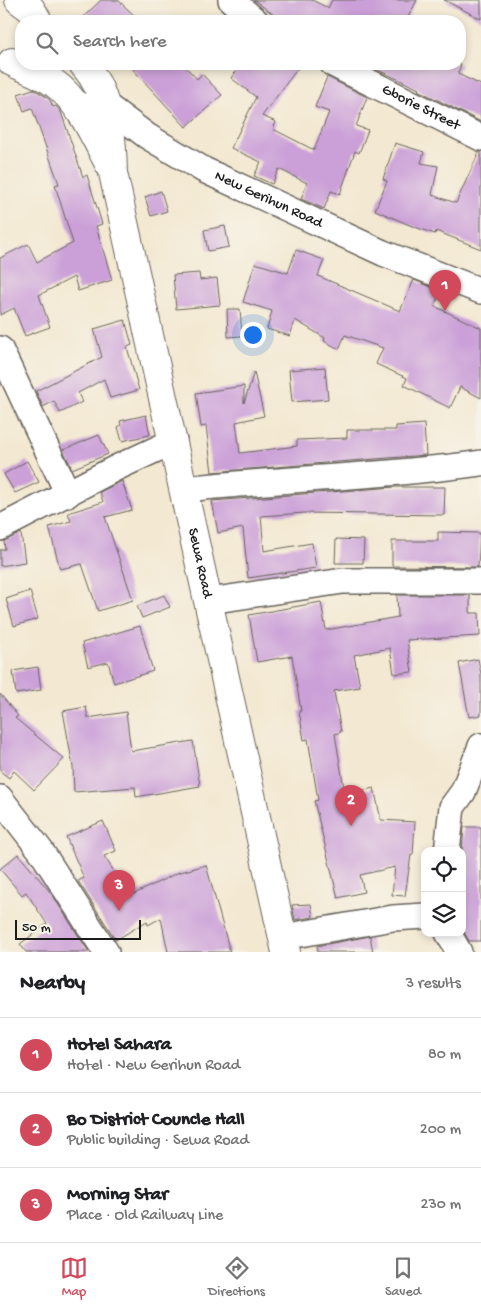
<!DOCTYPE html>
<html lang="en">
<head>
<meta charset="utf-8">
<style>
	body { margin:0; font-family:"Gochi Hand",sans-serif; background:#f2f2f2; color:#202124 }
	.controls { position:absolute; right:15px; bottom:15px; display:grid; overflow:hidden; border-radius:10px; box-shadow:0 2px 8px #0003 }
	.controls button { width:45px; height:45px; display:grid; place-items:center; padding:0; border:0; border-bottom:1px solid #e0e0e0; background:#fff; color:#202124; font:25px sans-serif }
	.scale { position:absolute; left:15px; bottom:12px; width:126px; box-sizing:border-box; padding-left:5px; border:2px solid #1c1c1c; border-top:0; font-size:14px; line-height:18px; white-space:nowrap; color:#1c1c1c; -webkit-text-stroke:4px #f7f3e8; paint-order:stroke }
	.you { position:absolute; left:252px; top:334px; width:18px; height:18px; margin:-12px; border:4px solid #fff; border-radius:50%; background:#1a73e8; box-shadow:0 0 0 8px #1a73e833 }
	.badge { display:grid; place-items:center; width:32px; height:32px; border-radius:50%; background:#d1495b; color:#fff; font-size:16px; font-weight:700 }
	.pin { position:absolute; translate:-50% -41px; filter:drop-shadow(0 1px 2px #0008) }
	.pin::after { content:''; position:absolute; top:26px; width:18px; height:15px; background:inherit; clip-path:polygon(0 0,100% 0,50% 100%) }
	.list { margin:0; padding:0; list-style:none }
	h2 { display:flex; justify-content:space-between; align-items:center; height:65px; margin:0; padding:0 20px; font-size:21px }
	h2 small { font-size:16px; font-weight:400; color:#757577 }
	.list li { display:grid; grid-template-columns:32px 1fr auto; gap:15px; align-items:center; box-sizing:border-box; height:75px; padding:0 20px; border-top:1px solid #e0e0e0 }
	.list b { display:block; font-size:19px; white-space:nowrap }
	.list p { margin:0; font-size:16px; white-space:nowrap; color:#757577 }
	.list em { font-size:16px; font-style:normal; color:#757577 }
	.icon { flex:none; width:28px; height:28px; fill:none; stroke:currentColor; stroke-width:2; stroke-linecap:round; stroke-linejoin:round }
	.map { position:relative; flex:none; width:481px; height:952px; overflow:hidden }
	.search { position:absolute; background:#fff; box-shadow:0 2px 8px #0003; left:15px; right:15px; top:15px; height:55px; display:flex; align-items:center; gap:12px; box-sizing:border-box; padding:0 18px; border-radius:20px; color:#757577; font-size:19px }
	.sheet { height:290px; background:#fff }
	nav { display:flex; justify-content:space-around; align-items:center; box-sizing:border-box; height:70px; border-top:1px solid #e0e0e0; background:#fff; font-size:14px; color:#757577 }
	nav a { display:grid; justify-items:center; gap:2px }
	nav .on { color:#d1495b }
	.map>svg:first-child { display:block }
</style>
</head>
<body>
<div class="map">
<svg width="481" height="952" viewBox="0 0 481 952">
	<rect width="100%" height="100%" fill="#f7f3e8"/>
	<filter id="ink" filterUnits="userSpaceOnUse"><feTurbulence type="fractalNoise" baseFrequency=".02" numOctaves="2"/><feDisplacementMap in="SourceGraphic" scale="10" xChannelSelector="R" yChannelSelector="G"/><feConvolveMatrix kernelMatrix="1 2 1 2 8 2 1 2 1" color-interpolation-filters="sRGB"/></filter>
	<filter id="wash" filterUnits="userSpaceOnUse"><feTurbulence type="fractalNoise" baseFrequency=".0096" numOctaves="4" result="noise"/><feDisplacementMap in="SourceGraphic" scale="20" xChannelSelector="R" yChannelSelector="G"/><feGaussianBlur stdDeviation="1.12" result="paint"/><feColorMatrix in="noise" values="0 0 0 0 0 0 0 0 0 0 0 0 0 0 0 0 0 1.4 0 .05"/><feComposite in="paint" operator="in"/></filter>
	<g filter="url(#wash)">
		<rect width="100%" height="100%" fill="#f3e8d1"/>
		<g id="blocks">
			<path fill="#cba0d8" d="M101,0H118L140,21H79Z
				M254,0H312L328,8L332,0H417L406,21H282Z
				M444,0H481V19Z
				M128,64H183L197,79L202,74L222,95L186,127Z
				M242,64H301L262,116L276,122L273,129L314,150L329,112L315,107L327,77L367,97L356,126L368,130L359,153L355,151L340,194L331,191L324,209L301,199L307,183L279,169L272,184L254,176L261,162L231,148L256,97L231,78Z
				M365,64H461L458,74L481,85V122L418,90L419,89Z
				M33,89L45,96L50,100L53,107L56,106L61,112L83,177L87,175L102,224L96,226L112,280L78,291L74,277L39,295L50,327L25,336L14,308L0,315V258L28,244L37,262L73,243L55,185L59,184L32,108L24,111L18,94Z
				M395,143L424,152L421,163L438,166L432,195L456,203L479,152H481V249L436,231L435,234L412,226L375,210L387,181L383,179Z
				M161,191L167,211L151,216L145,197Z
				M225,226L229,247L208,251L204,230Z
				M296,250L324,260L318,276L400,311L414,280L441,291L434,306L481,328V398L460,387L450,408L404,385L407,378L376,364L383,348L345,335L339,349L324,341L325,338L295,320L290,336L267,329L272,311L243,302L255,263L288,273Z
				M199,273L200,280L217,278L220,305L176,309L173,275Z
				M227,309H240L242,336L228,337Z
				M125,320L132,345L127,347L139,390L110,398L104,379L78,393L82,402L60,413L54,401L43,407L36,391L102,357L94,329Z
				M325,367L328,399L292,402L289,370Z
				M254,372L264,416L236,422L240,453L297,446V440L347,438V430H396V426L424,424L426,455L212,472L206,426L201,427L196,393L244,386V403Z
				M146,415L150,435L122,441L118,427L121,425L120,421Z
				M99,435L108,454L72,469L63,450Z
				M27,461L39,482L15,493L4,474Z
				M122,481L132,510L105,517L133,600L98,611L82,564L60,569L49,527L71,521L68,513L103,502L100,492Z
				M395,487H445L444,515L305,513L261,516L264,551L312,543L316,568L248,578L243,528L218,533L212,501Z
				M438,532L480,533L478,567L392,566V541H438Z
				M21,533L25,562L0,566V550L5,549L4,541Z
				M336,539L364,540L363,563H335Z
				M30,591L38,619L14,626L6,599Z
				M164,595L170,607L142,618L137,606Z
				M397,595H470V613H479L480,636L407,640L412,672L394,674L390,648L354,655L360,687L334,691L341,732L335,734L345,794L374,788L381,820L415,822L413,855H411L405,896L392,895L395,867L360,875L364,892L338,898L314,801L318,800L308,739L304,740L299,711H301L292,656L257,662L249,615L321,602L326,630L398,617Z
				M140,626L153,671L114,683L108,662L88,667L82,643Z
				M478,659L481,674V715L469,717L459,663Z
				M38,667L41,690L16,694L13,671Z
				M0,694L18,716L15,718L64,759L34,790L14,771L9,778L0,771Z
				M86,707L88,718L126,712L131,751L193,741L200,786L136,797L135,787L74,792L73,767L63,711Z
				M103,821L116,851L104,856L130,896L177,873L206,865L230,952H168L161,918L148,925L147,921L116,940L78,881L84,878L66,837Z
				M464,827H481V941H469L462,929V851Z
				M18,854L51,893L89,952H26L20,944L47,924L26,892L22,895L0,869Z
				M311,904L313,917L295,920L292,905Z
				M370,936L373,952H318L317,946Z"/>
		</g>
	</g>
	<g filter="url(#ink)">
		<use href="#blocks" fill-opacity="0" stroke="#67635b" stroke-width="1"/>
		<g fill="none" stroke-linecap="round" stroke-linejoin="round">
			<defs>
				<g id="minor">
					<path d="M231,0L256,21"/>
					<path id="s1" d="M333,64L481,138"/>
					<path id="s2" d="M94,102L107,106L147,136L204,170L383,253L481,291"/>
					<path d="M0,349L68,494"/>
					<path d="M185,489C283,478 383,477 481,463"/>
					<path d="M0,528L116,468L174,441"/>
					<path d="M209,601L343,581H481"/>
					<path d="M0,798L41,851L106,952"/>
					<path d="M447,851L452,807L463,792L481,746"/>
					<path d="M448,933L459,952"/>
					<path d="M283,937L393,918L425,916"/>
				</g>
				<g id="major">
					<path d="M19,0L31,9L38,21"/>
					<path d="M12,62C26,69 41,74 54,83C79,101 94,135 108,162"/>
					<path id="s3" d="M83,64C110,94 112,135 113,173L286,952"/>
				</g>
			</defs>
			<use href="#minor" stroke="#67635b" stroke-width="28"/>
			<use href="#major" stroke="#67635b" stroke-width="30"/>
			<use href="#minor" stroke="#fff" stroke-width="25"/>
			<use href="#major" stroke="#fff" stroke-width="28"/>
		</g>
	</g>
	<g text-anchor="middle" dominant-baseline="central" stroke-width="4" stroke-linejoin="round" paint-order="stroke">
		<g font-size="15" fill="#1c1c1c" stroke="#f7f3e8">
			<text stroke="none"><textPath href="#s1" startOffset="98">Gborie Street</textPath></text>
			<text stroke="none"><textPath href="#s2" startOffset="201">New Gerihun Road</textPath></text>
			<text stroke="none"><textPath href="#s3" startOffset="515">Sewa Road</textPath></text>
		</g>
	</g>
</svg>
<div class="controls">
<button><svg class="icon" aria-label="locate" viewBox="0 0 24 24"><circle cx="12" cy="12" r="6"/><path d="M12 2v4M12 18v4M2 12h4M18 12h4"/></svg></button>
<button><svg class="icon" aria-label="layers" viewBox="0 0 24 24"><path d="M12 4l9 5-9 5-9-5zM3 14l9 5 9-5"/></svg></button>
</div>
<div class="scale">50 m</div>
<div class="you"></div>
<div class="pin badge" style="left:445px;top:311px">1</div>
<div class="pin badge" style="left:351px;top:826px">2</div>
<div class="pin badge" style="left:119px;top:911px">3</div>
<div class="search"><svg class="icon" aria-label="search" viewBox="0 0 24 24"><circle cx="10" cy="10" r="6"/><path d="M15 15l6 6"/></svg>Search here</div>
</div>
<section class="sheet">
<h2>Nearby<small>3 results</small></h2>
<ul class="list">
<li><span class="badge">1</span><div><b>Hotel Sahara</b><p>Hotel · New Gerihun Road</p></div><em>80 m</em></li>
<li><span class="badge">2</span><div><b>Bo District Councle Hall</b><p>Public building · Sewa Road</p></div><em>200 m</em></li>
<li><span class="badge">3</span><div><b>Morning Star</b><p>Place · Old Railway Line</p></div><em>230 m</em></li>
</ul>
</section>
<nav>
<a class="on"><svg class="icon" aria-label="map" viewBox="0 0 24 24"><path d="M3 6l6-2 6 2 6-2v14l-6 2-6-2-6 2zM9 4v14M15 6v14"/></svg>Map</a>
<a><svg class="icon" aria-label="directions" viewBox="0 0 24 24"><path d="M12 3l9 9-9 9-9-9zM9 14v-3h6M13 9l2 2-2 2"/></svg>Directions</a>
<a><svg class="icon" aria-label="saved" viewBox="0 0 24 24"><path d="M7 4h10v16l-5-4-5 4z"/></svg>Saved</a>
</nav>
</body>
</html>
